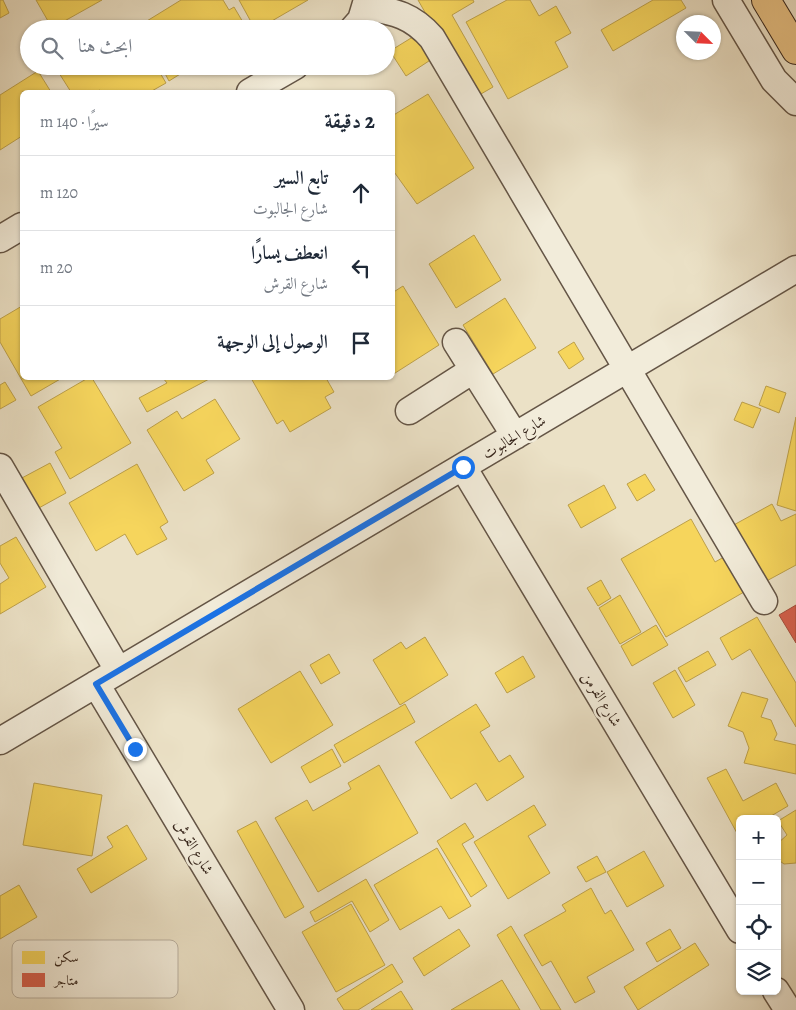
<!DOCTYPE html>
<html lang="ar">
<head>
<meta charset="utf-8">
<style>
	body { margin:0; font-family:Alegreya,Amiri,serif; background:#f6f6f7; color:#1f2937; direction:rtl }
	.controls { position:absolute; right:15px; bottom:15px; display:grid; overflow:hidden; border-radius:8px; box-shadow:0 1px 4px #0004 }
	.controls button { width:45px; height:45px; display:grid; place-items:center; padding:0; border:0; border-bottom:1px solid #e0e1e3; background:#fff; color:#1f2937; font:25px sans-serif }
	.compass { position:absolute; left:676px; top:15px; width:45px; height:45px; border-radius:50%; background:#fff; box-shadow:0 1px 4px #0004; rotate:114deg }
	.stop { position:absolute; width:15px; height:15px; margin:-11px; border:4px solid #1a73e8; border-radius:50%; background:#fff }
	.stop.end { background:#1a73e8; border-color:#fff; box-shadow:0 1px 5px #0008 }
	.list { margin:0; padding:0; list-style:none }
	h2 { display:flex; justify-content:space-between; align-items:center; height:65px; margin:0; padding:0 20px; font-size:21px }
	h2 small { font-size:16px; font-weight:400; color:#747a83 }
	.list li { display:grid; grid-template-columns:32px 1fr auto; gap:15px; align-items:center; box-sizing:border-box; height:75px; padding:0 20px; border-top:1px solid #e0e1e3 }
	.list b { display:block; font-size:19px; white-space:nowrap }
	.list p { margin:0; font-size:16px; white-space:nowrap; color:#747a83 }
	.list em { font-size:16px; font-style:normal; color:#747a83 }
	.icon { flex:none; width:28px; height:28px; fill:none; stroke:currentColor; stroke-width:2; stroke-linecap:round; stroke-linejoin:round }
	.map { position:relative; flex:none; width:796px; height:1010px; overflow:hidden; direction:ltr }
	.search { position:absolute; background:#fff; box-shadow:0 1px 4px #0004; left:20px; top:20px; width:375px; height:55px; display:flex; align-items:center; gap:12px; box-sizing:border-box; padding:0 18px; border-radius:28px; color:#747a83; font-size:19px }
	.panel { position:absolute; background:#fff; box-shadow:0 1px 4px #0004; left:20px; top:90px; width:375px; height:290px; border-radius:8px; direction:rtl }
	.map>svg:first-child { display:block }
</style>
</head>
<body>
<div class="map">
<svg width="796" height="1010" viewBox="0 0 796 1010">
	<rect width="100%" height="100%" fill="#ebe1c6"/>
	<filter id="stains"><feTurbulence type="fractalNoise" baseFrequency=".004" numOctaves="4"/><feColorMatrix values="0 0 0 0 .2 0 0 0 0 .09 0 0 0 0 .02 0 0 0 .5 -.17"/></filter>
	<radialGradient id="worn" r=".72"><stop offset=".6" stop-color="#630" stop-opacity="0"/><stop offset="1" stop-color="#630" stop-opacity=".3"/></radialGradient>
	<path fill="#f6d55c" stroke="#bda049" d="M0,0H3L9,13L0,18Z
		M36,0H102L52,28Z
		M181,0H223L229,10L234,7L247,29H145L142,24Z
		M239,0H308L258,29H255Z
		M418,0H473L474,2L452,15L493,87L474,98Z
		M507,0H530L539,16L556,6L571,33L555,42L568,67L508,99L466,22Z
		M653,0H681L686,8L613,51L601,30Z
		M416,35L432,59L406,76L390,51Z
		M70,66H156L166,83L150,92H102L100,90L95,92H71L59,73Z
		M161,66H193L169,81Z
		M38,71L51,92H22V136L0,150V95Z
		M428,94L474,168L417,204L392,169V116Z
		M474,235L501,280L456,308L429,264Z
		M403,286L439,345L392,375V293Z
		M505,298L536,348L493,374L463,325Z
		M22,306V378H62L31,396L0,342V319Z
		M574,342L584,359L569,369L558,352Z
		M88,378H92L131,443L70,479L55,452L62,448L38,407Z
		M163,378H211L147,412L139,398L167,383Z
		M251,378H326L334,392L325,397L331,408L290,432L283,420L277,424Z
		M5,382L16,400L0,409V385Z
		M766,386L786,393L779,413L759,405Z
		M215,399L240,439L206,460L214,473L184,491L147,430L177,411L182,419Z
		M742,402L761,409L753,428L734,420Z
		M796,417V511L777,505Z
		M50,463L66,493L37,509L20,479Z
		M137,464L168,522L160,527L167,539L137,555L125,534L96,551L69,503Z
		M645,474L655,490L637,501L627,484Z
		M604,485L616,508L581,528L568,505Z
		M772,504L781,521L796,514V565L761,584L730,527Z
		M691,519L715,562L724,557L744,592L666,637L621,559Z
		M16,537L46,587L0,614V584L9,578L0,563V546Z
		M601,580L611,598L598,606L587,588Z
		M620,595L641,632L620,644L599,608Z
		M757,617L796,683V727L750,649L732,660L720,638Z
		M656,625L668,645L632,666L621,646Z
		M425,637L448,675L400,705L373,660L401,642L406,649Z
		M708,651L716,665L686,682L678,668Z
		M329,654L340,673L321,684L310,665Z
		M523,656L535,677L507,693L495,673Z
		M675,670L695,705L673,718L653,683Z
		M300,671L333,725L271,763L238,709Z
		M742,692L768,699L761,717L771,720L777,734L774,740L796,745V774L744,763L749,748L743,732L728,726Z
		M405,704L415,722L344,763L334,745Z
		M476,704L490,726L480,732L499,762L510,755L524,777L487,801L476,783L451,799L415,742Z
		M332,749L341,766L310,783L301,767Z
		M379,765L418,833L318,892L275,818L307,800L313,811L351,789L348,783Z
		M726,769L743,801L776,783L788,806L766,819H740V833L738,835L707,778Z
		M34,783L102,795L92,856L23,845Z
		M534,805L546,825L528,836L550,873L508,899L474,842Z
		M796,810V863L784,864L777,859V844L787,835L778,821Z
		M256,821L304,907L285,918L237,831Z
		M465,823L474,837L462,844L487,886L471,897L437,841Z
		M127,825L147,859L91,893L77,869L113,847L107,837Z
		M437,848L471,906L449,919L441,906L400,930L374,885Z
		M644,851L664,886L627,907L607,872Z
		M597,856L606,872L586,882L577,867Z
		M366,879L389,920L370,932L352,901L315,922L310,912Z
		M19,885L37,917L0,939V896Z
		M591,888L605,914L611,910L634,950L587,977L595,992L575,1003L551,961L542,966L524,935L566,911L562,905Z
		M351,904L385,965L336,992L302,932Z
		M511,926L561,1010H541L497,935Z
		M459,929L470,946L424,976L413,958Z
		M670,929L681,948L657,962L646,943Z
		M695,943L709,965L638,1010L624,987Z
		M392,964L403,982L358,1010H344L337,999Z
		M502,980L520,1010H451Z
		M401,991L413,1010H371Z"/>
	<path fill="#d6604d" stroke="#a64f3e" d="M796,605V643L779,615Z"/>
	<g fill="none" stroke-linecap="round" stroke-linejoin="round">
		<defs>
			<path id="minor" d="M726,0L774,80L796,102
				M367,7C395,12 412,15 432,38L764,601
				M353,29L361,20L367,0
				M250,92L295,66
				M0,239L22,226
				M456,342L515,436
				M409,411L473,370
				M0,467L118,670
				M463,467L740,930
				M96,684L291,1010
				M0,741L796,269
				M776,991L788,1010"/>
			<path id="major" d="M766,0L796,50"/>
		</defs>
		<use href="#minor" stroke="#645546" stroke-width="29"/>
		<use href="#major" stroke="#37261c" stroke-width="30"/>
		<use href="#minor" stroke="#f2ecda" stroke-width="26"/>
		<use href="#major" stroke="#e6c083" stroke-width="28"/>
	</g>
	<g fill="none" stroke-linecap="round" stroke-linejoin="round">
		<path stroke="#1a73e8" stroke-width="6" d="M135,749L96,684L463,467"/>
	</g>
	<g text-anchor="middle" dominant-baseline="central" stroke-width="5" stroke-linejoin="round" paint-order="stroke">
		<g font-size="15" fill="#37261c" stroke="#f2ecda">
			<text transform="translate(514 437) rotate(-31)">شارع الجالبوت</text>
			<text transform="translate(602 699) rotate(59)">شارع الفرمن</text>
			<text transform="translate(194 847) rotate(59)">شارع القرش</text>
		</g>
	</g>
	<rect x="12" y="940" width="166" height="58" rx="8" fill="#f2ecda" stroke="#bab1a1" stroke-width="1"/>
	<rect x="22" y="951" width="23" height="13" fill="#f6d55c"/>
	<rect x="22" y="973" width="23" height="14" fill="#d6604d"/>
	<g font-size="14" fill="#37261c">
		<text x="54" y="962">سكن</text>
		<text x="54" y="985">متاجر</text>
	</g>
	<rect width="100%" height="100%" filter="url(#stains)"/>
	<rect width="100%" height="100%" fill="url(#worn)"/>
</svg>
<div class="controls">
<button>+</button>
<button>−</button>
<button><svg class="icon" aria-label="locate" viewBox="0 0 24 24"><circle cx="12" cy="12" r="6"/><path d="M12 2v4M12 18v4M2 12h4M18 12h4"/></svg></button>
<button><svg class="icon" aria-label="layers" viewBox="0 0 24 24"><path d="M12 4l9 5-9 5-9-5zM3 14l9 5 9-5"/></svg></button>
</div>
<svg class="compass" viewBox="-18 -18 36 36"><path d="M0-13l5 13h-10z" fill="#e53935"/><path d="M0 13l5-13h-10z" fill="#747a83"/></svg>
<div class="stop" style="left:463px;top:467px"></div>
<div class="stop end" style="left:135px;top:749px"></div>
<div class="search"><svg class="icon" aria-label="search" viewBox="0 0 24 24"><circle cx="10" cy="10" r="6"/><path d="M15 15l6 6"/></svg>ابحث هنا</div>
<section class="panel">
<h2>2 دقيقة<small>سيرًا · 140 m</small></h2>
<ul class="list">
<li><svg class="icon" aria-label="ahead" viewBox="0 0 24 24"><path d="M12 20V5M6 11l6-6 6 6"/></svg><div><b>تابع السير</b><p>شارع الجالبوت</p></div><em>120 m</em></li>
<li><svg class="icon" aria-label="left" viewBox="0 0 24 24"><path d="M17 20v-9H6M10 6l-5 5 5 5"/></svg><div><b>انعطف يسارًا</b><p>شارع القرش</p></div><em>20 m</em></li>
<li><svg class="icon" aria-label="arrive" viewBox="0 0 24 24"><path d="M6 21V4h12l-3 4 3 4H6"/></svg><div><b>الوصول إلى الوجهة</b></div></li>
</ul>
</section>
</div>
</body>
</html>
